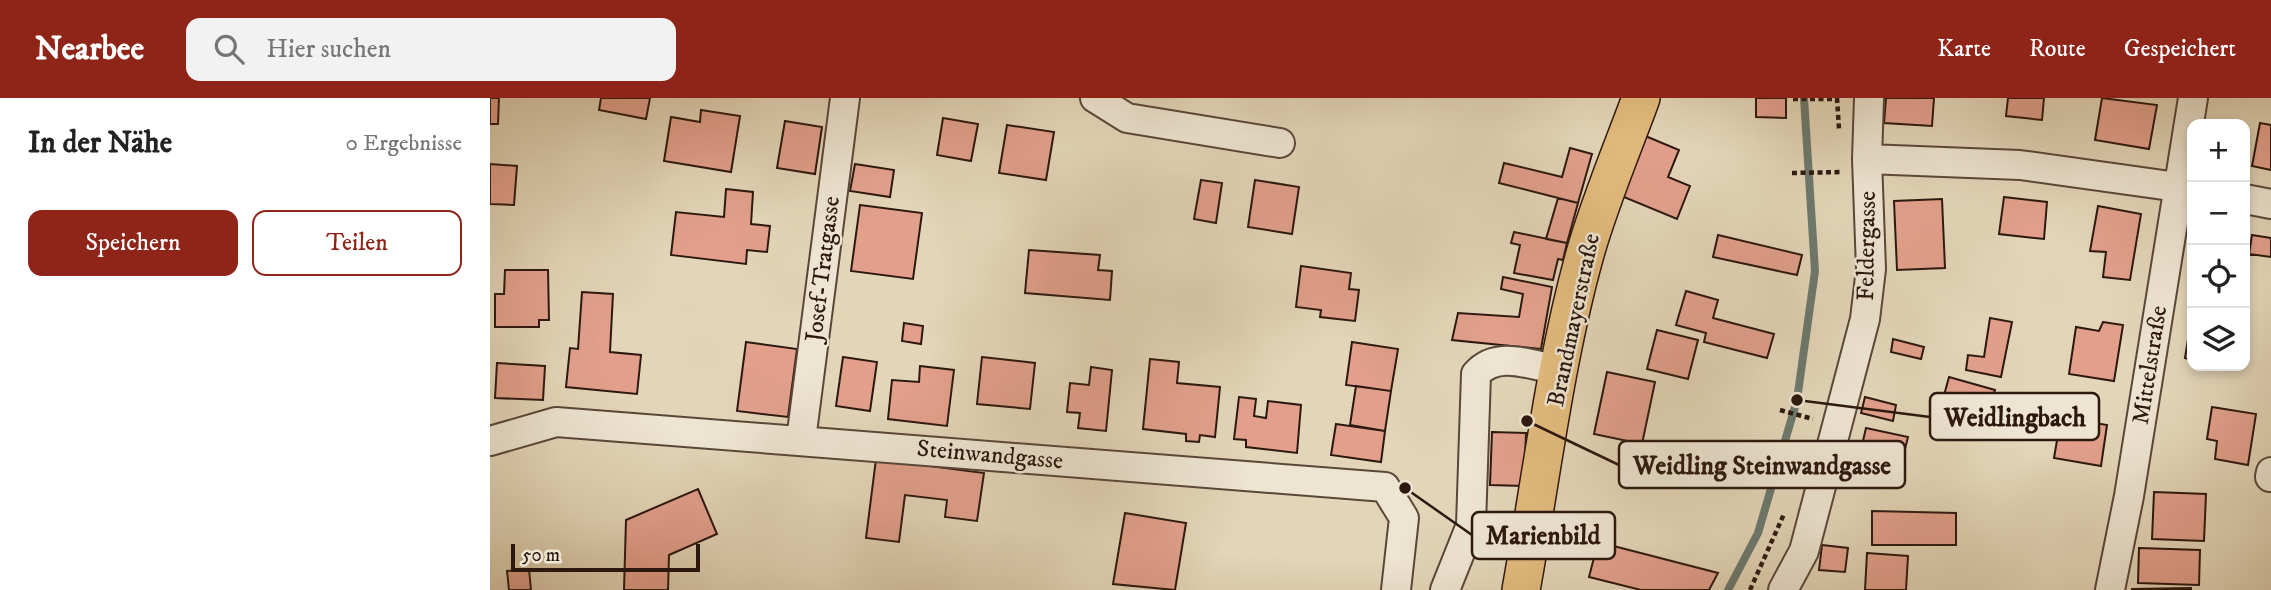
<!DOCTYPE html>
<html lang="de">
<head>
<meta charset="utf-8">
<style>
	body { margin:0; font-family:"IM FELL DW Pica",serif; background:#f2f2f2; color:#222 }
	.controls { position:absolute; right:21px; top:21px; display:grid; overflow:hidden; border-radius:14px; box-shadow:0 4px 10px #0003 }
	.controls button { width:63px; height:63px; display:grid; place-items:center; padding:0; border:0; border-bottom:2px solid #e0e0e0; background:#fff; color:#222; font:35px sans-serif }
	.scale { position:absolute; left:21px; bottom:18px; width:189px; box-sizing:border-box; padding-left:7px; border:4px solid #2d180f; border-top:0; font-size:19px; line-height:24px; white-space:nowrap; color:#2d180f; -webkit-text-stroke:5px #ede4d1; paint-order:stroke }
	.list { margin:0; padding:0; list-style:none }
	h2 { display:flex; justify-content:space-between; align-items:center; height:91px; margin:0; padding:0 28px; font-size:30px }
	h2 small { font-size:23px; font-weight:400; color:#767676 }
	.actions { display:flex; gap:14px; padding:21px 28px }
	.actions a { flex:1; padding:16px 0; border:2px solid #8f2418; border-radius:14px; text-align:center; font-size:24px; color:#8f2418 }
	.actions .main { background:#8f2418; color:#fff }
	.icon { flex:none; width:38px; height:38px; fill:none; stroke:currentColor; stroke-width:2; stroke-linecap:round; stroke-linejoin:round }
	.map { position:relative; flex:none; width:1781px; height:492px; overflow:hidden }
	header { display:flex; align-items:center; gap:42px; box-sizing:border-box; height:98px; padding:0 35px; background:#8f2418; color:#fff }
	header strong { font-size:33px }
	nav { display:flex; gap:38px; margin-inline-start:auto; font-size:24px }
	.search { width:490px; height:63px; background:#f2f2f2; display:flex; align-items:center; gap:18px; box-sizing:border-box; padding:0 24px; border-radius:14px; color:#767676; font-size:26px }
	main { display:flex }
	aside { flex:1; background:#fff }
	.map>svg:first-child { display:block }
</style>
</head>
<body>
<header>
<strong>Nearbee</strong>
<div class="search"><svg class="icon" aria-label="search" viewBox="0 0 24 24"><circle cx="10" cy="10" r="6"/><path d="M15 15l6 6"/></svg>Hier suchen</div>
<nav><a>Karte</a><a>Route</a><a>Gespeichert</a></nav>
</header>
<main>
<aside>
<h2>In der Nähe<small>0 Ergebnisse</small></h2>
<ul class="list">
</ul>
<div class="actions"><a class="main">Speichern</a><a>Teilen</a></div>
</aside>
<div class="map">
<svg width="1781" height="492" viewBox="0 0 1781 492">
	<rect width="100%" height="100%" fill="#e3d5b8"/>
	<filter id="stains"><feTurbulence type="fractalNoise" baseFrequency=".00286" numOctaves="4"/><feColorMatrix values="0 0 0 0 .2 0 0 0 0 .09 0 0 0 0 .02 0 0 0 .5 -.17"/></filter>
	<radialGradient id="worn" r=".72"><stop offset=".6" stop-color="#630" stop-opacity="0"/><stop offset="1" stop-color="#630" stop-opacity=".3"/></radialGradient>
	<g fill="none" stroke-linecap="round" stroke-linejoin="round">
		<path stroke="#6c796d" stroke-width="8" d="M1238,492L1268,435L1307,302L1325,173L1314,0"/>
	</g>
	<path fill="#e2a08c" stroke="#2d180f" stroke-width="2" d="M0,0H9L8,26H0Z
		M111,0H160L156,21L109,12Z
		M1266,0H1296V20L1266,19Z
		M1396,0H1444L1442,28L1394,25Z
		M1518,0H1554L1552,22L1516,18Z
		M1612,0L1667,7L1659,51L1605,42Z
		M211,12L250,18L241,74L174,63L181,19L210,24Z
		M453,20L488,26L481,63L447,57Z
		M295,23L332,29L325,76L287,70Z
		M1770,25L1781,27V72L1762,68Z
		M517,27L564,34L556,82L509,75Z
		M1153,37L1189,52L1178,79L1200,88L1187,121L1129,97Z
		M1080,50L1102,56L1088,105L1009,85L1014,65L1072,79Z
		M0,66L27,68L24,107L0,106Z
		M365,66L404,72L400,99L360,93Z
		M711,82L732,85L726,125L704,121Z
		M765,82L809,89L802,136L758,129Z
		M236,91L263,94L261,126L280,128L277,154L257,152L256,166L181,157L186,114L234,119Z
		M1514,99L1557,104L1554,141L1509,136Z
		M1068,100L1088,105L1077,145L1056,141Z
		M1452,101L1455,170L1407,172L1404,103Z
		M370,107L432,115L423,181L361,173Z
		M1608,108L1651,116L1640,182L1613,179L1616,154L1600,153Z
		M1024,134L1077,145L1073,162L1068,161L1063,182L1024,175L1030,147L1021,145Z
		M1228,137L1312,157L1307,177L1223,159Z
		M1762,137L1781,140V159L1759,156Z
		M1755,149L1760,150L1755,185Z
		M539,152L610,157L608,172L622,173L620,202L535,195Z
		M811,168L861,175L859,191L869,192L865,223L830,219L831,212L806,209Z
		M15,172H58L59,222H49V229H5V196H14Z
		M1013,179L1062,189L1051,251L962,242L968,215L1029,219L1033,196L1011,191Z
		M1196,193L1228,202L1223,220L1284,236L1277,260L1214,244L1216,235L1186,227Z
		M92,194L123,196L120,254L151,257L147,296L76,289L80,250L88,251Z
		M1702,217V267V262L1695,260Z
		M1500,220L1522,224L1511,279L1476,272L1478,257L1494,259Z
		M1613,224L1633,227L1624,283L1579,276L1586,229L1609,233Z
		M414,225L433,228L431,246L412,243Z
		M1167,232L1208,242L1198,281L1157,271Z
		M1403,241L1434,249L1431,261L1401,254Z
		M256,244L307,251L298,319L247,313Z
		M862,244L908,251L901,293L856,287Z
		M353,259L387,264L380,313L346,308Z
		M492,259L545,265L540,311L487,306Z
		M660,261L689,264L687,285L730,289L725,339L710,337L709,344L696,343V336L653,331Z
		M7,265L55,268L53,302L5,300Z
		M430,268L464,272L457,328L398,321L402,282L429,284Z
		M601,269L622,272L616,333L588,330L590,315L577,314L580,285L599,287Z
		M1117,274L1165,284L1152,346L1104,336Z
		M1459,279L1505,292L1492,336L1447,323Z
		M866,288L901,293L895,333L860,327Z
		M749,299L766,301L764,318L776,320L778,303L811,307L807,355L756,349V342L744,341Z
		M1375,299L1406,307L1403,323L1371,315Z
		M1722,309L1766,316L1758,367L1725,361L1727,343L1717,341Z
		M1571,319L1617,327L1611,368L1564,360Z
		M846,326L895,333L891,364L841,357Z
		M1376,330L1418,339L1407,383L1366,373Z
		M1002,334L1036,335L1034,388L1000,387Z
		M386,361L494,375L487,423L455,419L457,402L415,397L409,444L376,440Z
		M208,391L227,436L179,457L178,492H134L136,422Z
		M1664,394L1716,396L1714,443L1662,441Z
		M1382,413L1466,415V447H1382Z
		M635,415L696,425L685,492L623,486Z
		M1108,444L1228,475L1219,492H1151L1099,479Z
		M1332,447L1358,450L1355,474L1329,472Z
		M1649,450L1710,452L1709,487L1648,485Z
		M1377,455L1418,458L1416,492H1375Z
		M39,471L41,492H19L17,473Z
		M1701,490V492H1642V491Z"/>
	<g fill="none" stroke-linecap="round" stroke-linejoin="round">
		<defs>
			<path id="minor" d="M605,0L637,20L790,45
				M1377,61L1530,67L1702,91
				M1755,101L1781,106
				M311,342L355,0
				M0,343L66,324L895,389L914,420L906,492
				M1780,379L1781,374
				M955,492L981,427L986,276C1008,251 1042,268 1070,272
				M1293,492L1314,453L1375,221L1381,171L1377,61L1379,0
				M1620,492L1639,398L1703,0"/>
			<path id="major" d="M1031,492C1051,382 1065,263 1095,156C1110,103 1132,52 1151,0"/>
		</defs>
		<use href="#minor" stroke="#5a4739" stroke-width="32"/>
		<use href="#major" stroke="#2d180f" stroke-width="40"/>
		<path stroke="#2d180f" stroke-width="4.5" stroke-dasharray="5 3.5" stroke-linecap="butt" d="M1347,0L1349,31
			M1303,1H1347
			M1302,75L1353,74
			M1290,312L1323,321
			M1260,492L1294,416"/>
		<use href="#minor" stroke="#ede4d1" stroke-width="28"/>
		<use href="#major" stroke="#e2ba7c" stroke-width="37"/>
	</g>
	<g text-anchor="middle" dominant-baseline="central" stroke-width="5" stroke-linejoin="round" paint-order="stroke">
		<g font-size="24" fill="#2d180f" stroke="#ede4d1">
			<text transform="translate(1377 148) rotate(-89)">Feldergasse</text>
			<text transform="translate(333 171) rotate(-83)">Josef-Tratgasse</text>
			<text transform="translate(1084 222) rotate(-78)">Brandmayerstraße</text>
			<text transform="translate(1660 267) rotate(-81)">Mittelstraße</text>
			<text transform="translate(500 357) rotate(5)">Steinwandgasse</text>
		</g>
	</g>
	<path fill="none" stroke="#2d180f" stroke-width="2.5" d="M1307 302L1440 319M1037 323L1129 367M915 390L982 437"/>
	<g fill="#2d180f" stroke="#ede4d1" stroke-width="2.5">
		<circle cx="1307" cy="302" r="7"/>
		<circle cx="1037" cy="323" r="7"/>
		<circle cx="915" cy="390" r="7"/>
	</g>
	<g fill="#ede4d1" stroke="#2d180f" stroke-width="2.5">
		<rect x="1440" y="295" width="169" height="47" rx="7"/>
		<rect x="1129" y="343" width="286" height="47" rx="7"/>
		<rect x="982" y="414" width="143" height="47" rx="7"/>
	</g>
	<g font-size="26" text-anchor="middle" font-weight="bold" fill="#2d180f">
		<text x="1525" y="328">Weidlingbach</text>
		<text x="1272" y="376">Weidling Steinwandgasse</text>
		<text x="1053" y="446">Marienbild</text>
	</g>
	<rect width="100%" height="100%" filter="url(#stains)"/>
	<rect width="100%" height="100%" fill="url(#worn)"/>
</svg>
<div class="controls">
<button>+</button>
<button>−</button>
<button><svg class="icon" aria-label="locate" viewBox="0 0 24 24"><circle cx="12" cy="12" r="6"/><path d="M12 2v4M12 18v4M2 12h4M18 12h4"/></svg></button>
<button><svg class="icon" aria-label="layers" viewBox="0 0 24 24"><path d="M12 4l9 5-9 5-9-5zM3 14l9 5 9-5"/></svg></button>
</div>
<div class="scale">50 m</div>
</div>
</main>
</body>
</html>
